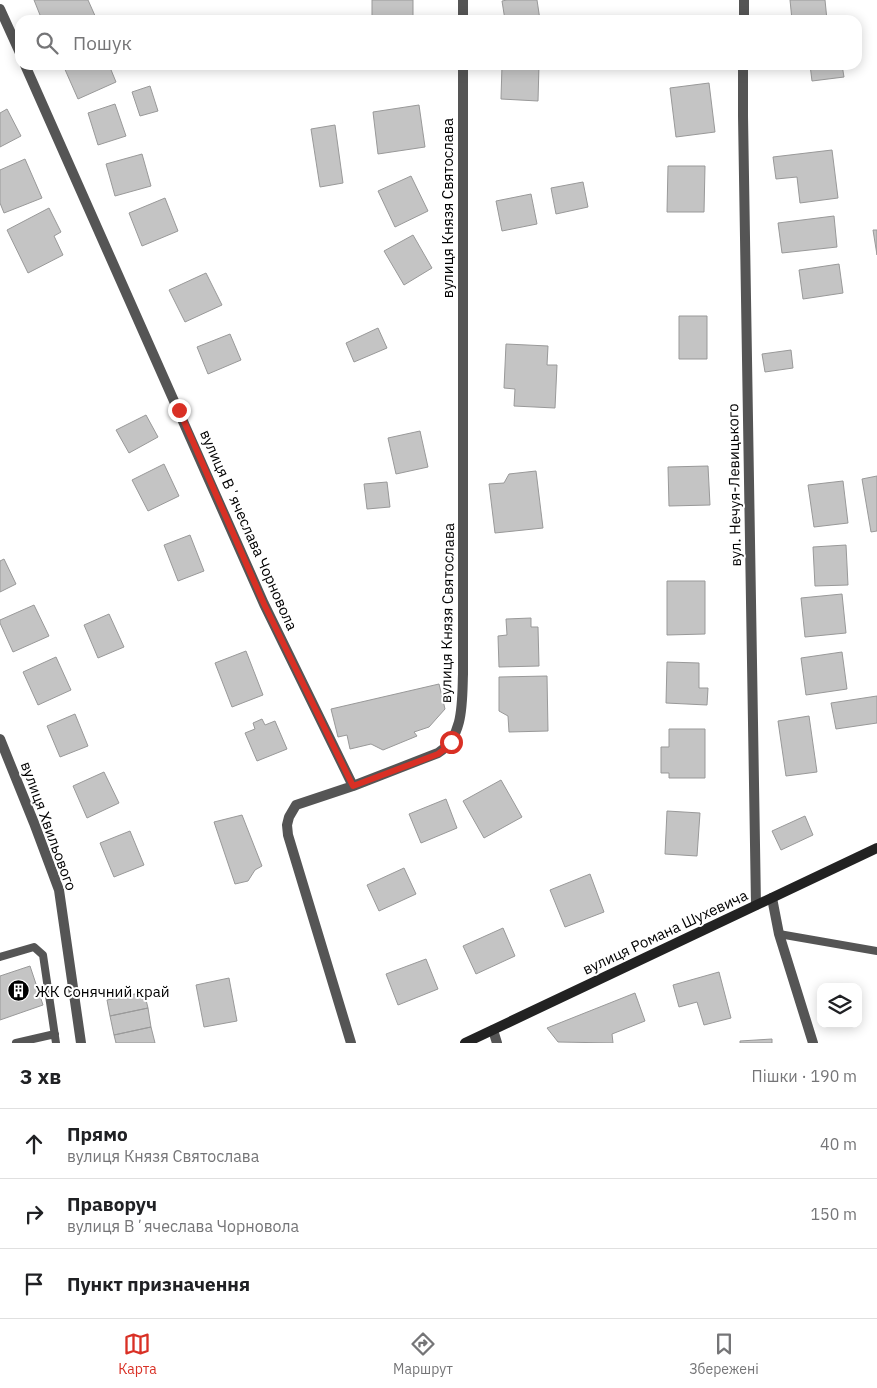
<!DOCTYPE html>
<html lang="uk">
<head>
<meta charset="utf-8">
<style>
	body { margin:0; font-family:"IBM Plex Sans",sans-serif; background:#f2f2f2; color:#202124 }
	.controls { position:absolute; right:15px; bottom:15px; display:grid; overflow:hidden; border-radius:10px; box-shadow:0 2px 12px #0003 }
	.controls button { width:45px; height:45px; display:grid; place-items:center; padding:0; border:0; border-bottom:1px solid #e0e0e0; background:#fff; color:#202124; font:25px sans-serif }
	.stop { position:absolute; width:15px; height:15px; margin:-11px; border:4px solid #d93025; border-radius:50%; background:#fff }
	.stop.end { background:#d93025; border-color:#fff; box-shadow:0 1px 5px #0008 }
	.list { margin:0; padding:0; list-style:none }
	h2 { display:flex; justify-content:space-between; align-items:center; height:65px; margin:0; padding:0 20px; font-size:21px }
	h2 small { font-size:16px; font-weight:400; color:#757577 }
	.list li { display:grid; grid-template-columns:32px 1fr auto; gap:15px; align-items:center; box-sizing:border-box; height:70px; padding:0 20px; border-top:1px solid #e0e0e0 }
	.list b { display:block; font-size:19px; white-space:nowrap }
	.list p { margin:0; font-size:16px; white-space:nowrap; color:#757577 }
	.list em { font-size:16px; font-style:normal; color:#757577 }
	.icon { flex:none; width:28px; height:28px; fill:none; stroke:currentColor; stroke-width:2; stroke-linecap:round; stroke-linejoin:round }
	.map { position:relative; flex:none; width:877px; height:1043px; overflow:hidden }
	.search { position:absolute; background:#fff; box-shadow:0 2px 12px #0003; left:15px; right:15px; top:15px; height:55px; display:flex; align-items:center; gap:12px; box-sizing:border-box; padding:0 18px; border-radius:15px; color:#757577; font-size:19px }
	.sheet { height:275px; background:#fff }
	nav { display:flex; justify-content:space-around; align-items:center; box-sizing:border-box; height:70px; border-top:1px solid #e0e0e0; background:#fff; font-size:14px; color:#757577 }
	nav a { display:grid; justify-items:center; gap:2px }
	nav .on { color:#d93025 }
	.map>svg:first-child { display:block }
</style>
</head>
<body>
<div class="map">
<svg width="877" height="1043" viewBox="0 0 877 1043">
	<rect width="100%" height="100%" fill="#fff"/>
	<path fill="#c4c4c4" stroke="#999" d="M34,0H88L96,18L90,20H42Z
		M372,0H413V20H372Z
		M507,0H537L540,20H505L502,1Z
		M790,0H825L827,20H792Z
		M63,65H109L116,82L78,99Z
		M502,65H539L538,101L501,99Z
		M810,65H842L844,77L812,81Z
		M709,83L715,132L676,137L670,88Z
		M150,86L158,111L140,116L132,92Z
		M115,104L126,136L98,145L88,113Z
		M419,105L425,147L378,154L373,112Z
		M7,109L21,136L0,147V113Z
		M335,125L343,183L320,187L311,129Z
		M832,150L838,198L800,203L797,177L776,179L773,157Z
		M142,154L151,186L115,196L106,164Z
		M25,159L42,198L4,213L0,203V170Z
		M668,166H705L704,212H667Z
		M411,176L428,211L395,227L378,191Z
		M583,182L588,207L556,214L551,188Z
		M531,194L537,224L502,231L496,201Z
		M165,198L178,231L142,246L129,213Z
		M49,208L61,232L54,236L63,255L28,273L7,230Z
		M834,216L837,247L782,253L778,223Z
		M873,230H877V255Z
		M413,235L432,268L404,285L384,251Z
		M839,264L843,293L803,299L799,270Z
		M206,273L222,305L185,322L169,290Z
		M679,316H707V359H679Z
		M378,328L387,348L354,362L346,343Z
		M230,334L241,360L208,374L197,347Z
		M506,344L548,346L547,365H557L555,408L514,406L515,389L504,388Z
		M791,350L793,368L765,372L762,354Z
		M146,415L158,437L129,453L116,430Z
		M420,431L428,467L396,474L388,438Z
		M164,464L179,496L148,511L132,480Z
		M708,466L710,505L669,506L668,467Z
		M536,471L543,528L495,533L489,484L504,483L509,474Z
		M877,476V531L871,532L862,479Z
		M843,481L848,523L814,527L808,485Z
		M387,482L390,507L367,509L364,484Z
		M190,535L204,571L178,581L164,545Z
		M846,545L848,585L815,586L813,547Z
		M4,559L16,584L0,592V561Z
		M667,581H705V634L667,635Z
		M842,594L846,633L805,637L801,598Z
		M34,605L49,636L13,652L0,623V620Z
		M109,614L124,647L98,658L84,625Z
		M531,618V627H538L539,666L499,667L498,636L507,635L506,619Z
		M246,651L263,695L232,707L215,663Z
		M842,652L847,689L806,695L801,658Z
		M56,657L71,690L38,705L23,672Z
		M667,662L699,663V688H708L707,705L666,703Z
		M547,676L548,731L509,732L508,716L499,711V677Z
		M439,684L445,709L429,727L414,732L417,736L383,750L371,744L350,749L347,735L338,737L331,709Z
		M877,696V723L836,729L831,703Z
		M75,714L88,746L60,757L47,726Z
		M809,716L817,772L786,776L778,721Z
		M262,719L265,725L275,721L287,749L257,761L245,733L255,729L253,723Z
		M669,729H705V778H669V773H661V747H669Z
		M104,772L119,803L87,818L73,786Z
		M501,780L522,817L484,838L463,801Z
		M446,799L457,828L421,843L409,814Z
		M667,811L700,813L697,856L665,854Z
		M242,815L262,866L255,870L248,881L235,884L214,822Z
		M805,816L813,835L781,850L772,831Z
		M130,831L144,865L114,877L100,843Z
		M404,868L416,894L379,911L367,885Z
		M590,874L604,912L565,927L550,890Z
		M503,928L515,956L476,974L463,946Z
		M426,959L438,989L398,1005L386,974Z
		M30,966L43,1005L0,1020V976Z
		M719,972L731,1018L704,1025L697,1002L679,1007L673,985Z
		M229,978L237,1021L204,1027L196,985Z
		M144,992L148,1008L110,1016L107,1000Z
		M635,993L645,1021L612,1034L613,1043L558,1042L547,1028Z
		M148,1008L151,1027L114,1035L110,1016Z
		M151,1027L155,1043H116L114,1035Z
		M772,1039V1043H740V1041Z"/>
	<g fill="none" stroke-linecap="round" stroke-linejoin="round">
		<path stroke="#555" stroke-width="8" d="M779,934L877,951
			M0,957L34,947L43,955L56,1043
			M16,1043L55,1034"/>
		<path stroke="#555" stroke-width="10" d="M0,9L20,53
			M463,20V0
			M744,20V0
			M25,65L264,604L353,786
			M743,65V116L756,905
			M0,739L34,823L59,890L81,1043
			M772,898L779,934L813,1043
			M493,1030L497,1043
			M351,1043L288,835L287,825L289,817L296,805L353,786L438,753C464,737 462,702 463,674V65"/>
		<path stroke="#222" stroke-width="10" d="M465,1043L877,848"/>
	</g>
	<g fill="none" stroke-linecap="round" stroke-linejoin="round">
		<path stroke="#d93025" stroke-width="6" d="M179,410L264,604L353,786L438,754L446,748L451,742"/>
	</g>
	<defs>
		<symbol id="building-disc" viewBox="-11 -11 22 22"><circle r="9.5" fill="#000" stroke="#fff"/><path d="M-4-6H4V6H1V3H-1V6H-4ZM-2.5-4.3h1.7v1.8h-1.7ZM.8-4.3h1.7v1.8H.8ZM-2.5-1h1.7V.8h-1.7ZM.8-1h1.7V.8H.8Z" fill="#fff"/></symbol>
	</defs>
	<g fill-rule="evenodd">
		<use href="#building-disc" x="6" y="978" width="25" height="25"/>
	</g>
	<g text-anchor="middle" dominant-baseline="central" stroke-width="4" stroke-linejoin="round" paint-order="stroke">
		<g font-size="15" fill="#000" stroke="#fff">
			<text transform="translate(447 208) rotate(-90)">вулиця Князя Святослава</text>
			<text transform="translate(734 485) rotate(-91)">вул. Нечуя-Левицького</text>
			<text transform="translate(249 530) rotate(66)">вулиця Вʼячеслава Чорновола</text>
			<text transform="translate(447 613) rotate(-89)">вулиця Князя Святослава</text>
			<text transform="translate(49 826) rotate(70)">вулиця Хвильового</text>
			<text transform="translate(665 932) rotate(-25)">вулиця Романа Шухевича</text>
		</g>
		<g font-size="15" fill="#000" stroke="#fff" text-anchor="start">
			<text x="35" y="991">ЖК Сонячний край</text>
		</g>
	</g>
</svg>
<div class="controls">
<button><svg class="icon" aria-label="layers" viewBox="0 0 24 24"><path d="M12 4l9 5-9 5-9-5zM3 14l9 5 9-5"/></svg></button>
</div>
<div class="stop" style="left:451px;top:742px"></div>
<div class="stop end" style="left:179px;top:410px"></div>
<div class="search"><svg class="icon" aria-label="search" viewBox="0 0 24 24"><circle cx="10" cy="10" r="6"/><path d="M15 15l6 6"/></svg>Пошук</div>
</div>
<section class="sheet">
<h2>3 хв<small>Пішки · 190 m</small></h2>
<ul class="list">
<li><svg class="icon" aria-label="ahead" viewBox="0 0 24 24"><path d="M12 20V5M6 11l6-6 6 6"/></svg><div><b>Прямо</b><p>вулиця Князя Святослава</p></div><em>40 m</em></li>
<li><svg class="icon" aria-label="right" viewBox="0 0 24 24"><path d="M7 20v-9h11M14 6l5 5-5 5"/></svg><div><b>Праворуч</b><p>вулиця Вʼячеслава Чорновола</p></div><em>150 m</em></li>
<li><svg class="icon" aria-label="arrive" viewBox="0 0 24 24"><path d="M6 21V4h12l-3 4 3 4H6"/></svg><div><b>Пункт призначення</b></div></li>
</ul>
</section>
<nav>
<a class="on"><svg class="icon" aria-label="map" viewBox="0 0 24 24"><path d="M3 6l6-2 6 2 6-2v14l-6 2-6-2-6 2zM9 4v14M15 6v14"/></svg>Карта</a>
<a><svg class="icon" aria-label="directions" viewBox="0 0 24 24"><path d="M12 3l9 9-9 9-9-9zM9 14v-3h6M13 9l2 2-2 2"/></svg>Маршрут</a>
<a><svg class="icon" aria-label="saved" viewBox="0 0 24 24"><path d="M7 4h10v16l-5-4-5 4z"/></svg>Збережені</a>
</nav>
</body>
</html>
